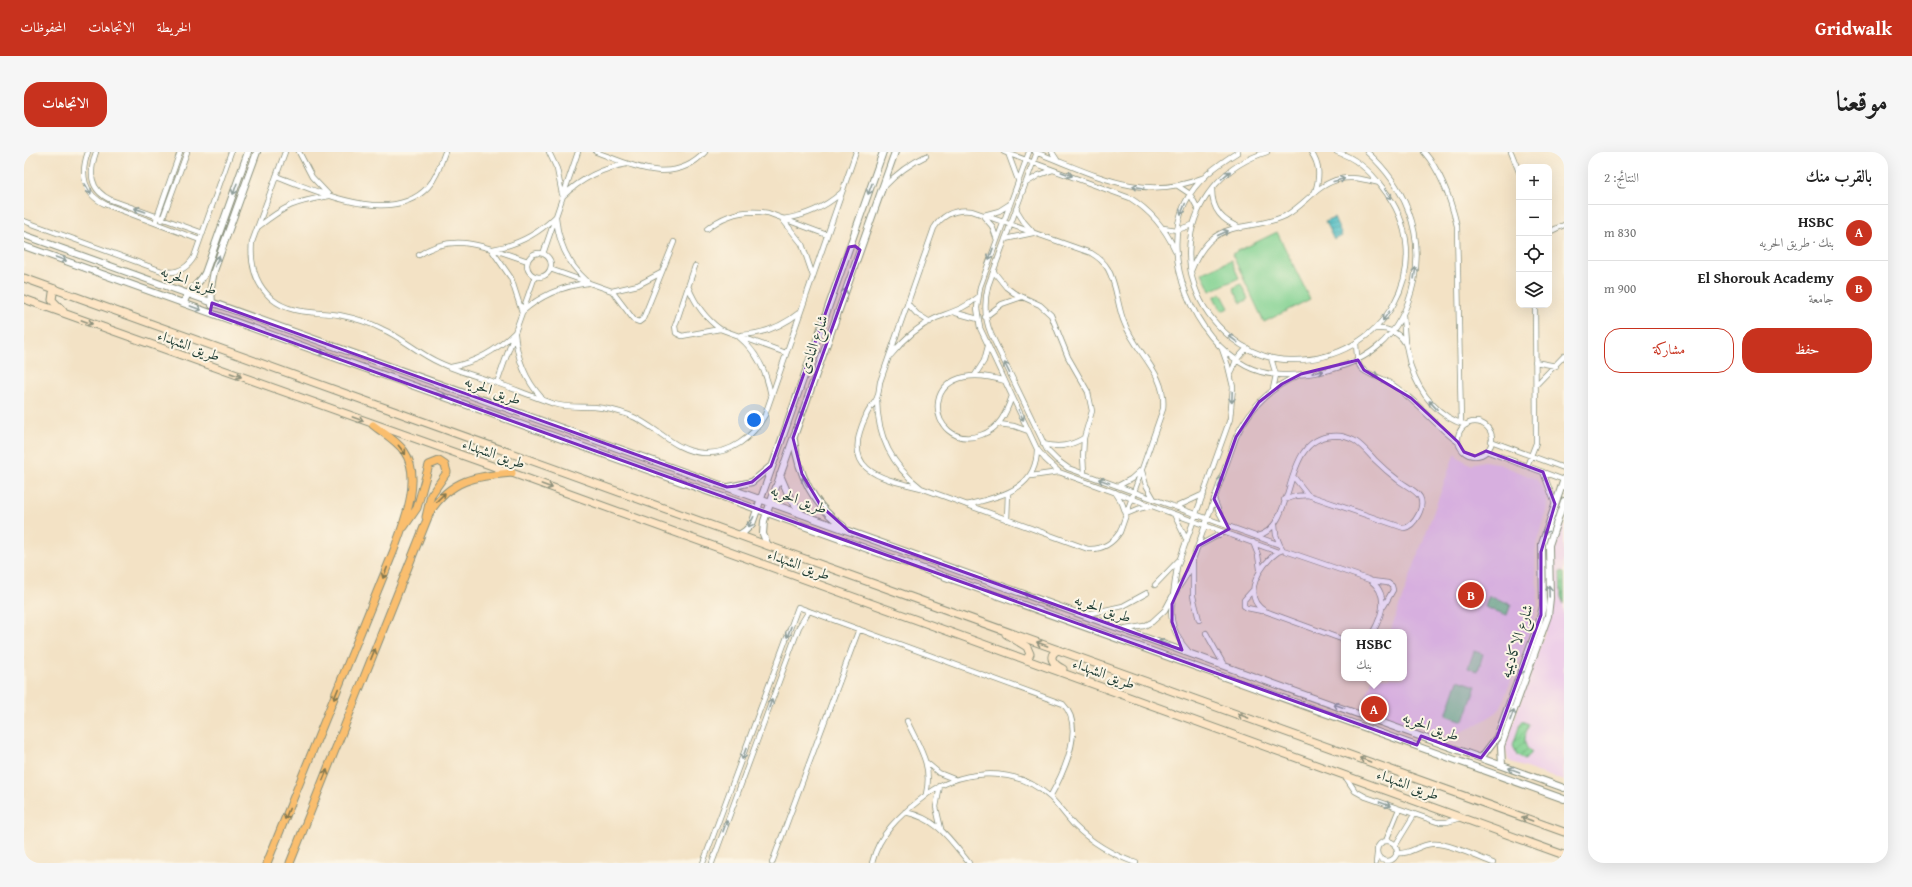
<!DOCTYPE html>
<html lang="ar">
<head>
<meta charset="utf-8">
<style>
	body { margin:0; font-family:"Gentium Book Plus",Amiri,serif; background:#f6f6f6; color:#222; direction:rtl }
	.controls { position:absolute; right:12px; top:12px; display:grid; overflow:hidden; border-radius:8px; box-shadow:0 4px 16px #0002 }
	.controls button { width:36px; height:36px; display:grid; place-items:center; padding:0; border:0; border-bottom:1px solid #e0e0e0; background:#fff; color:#222; font:20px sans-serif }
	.you { position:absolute; left:730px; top:268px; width:14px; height:14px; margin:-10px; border:3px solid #fff; border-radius:50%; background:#1a73e8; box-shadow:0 0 0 6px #1a73e833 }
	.badge { display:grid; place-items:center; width:26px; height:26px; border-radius:50%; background:#c8321e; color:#fff; font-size:13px; font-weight:700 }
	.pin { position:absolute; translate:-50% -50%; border:2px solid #fff; box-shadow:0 1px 4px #0006 }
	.popup { position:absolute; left:1317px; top:477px; width:66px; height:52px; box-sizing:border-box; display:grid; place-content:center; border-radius:8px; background:#fff; filter:drop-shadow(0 1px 3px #0005); font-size:13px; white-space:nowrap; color:#767676 }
	.popup b { font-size:15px; color:#222 }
	.popup::after { content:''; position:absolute; left:50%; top:100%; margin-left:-8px; border:8px solid transparent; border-top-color:#fff }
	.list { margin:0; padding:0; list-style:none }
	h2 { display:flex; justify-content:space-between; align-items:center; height:52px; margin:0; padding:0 16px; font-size:17px }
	h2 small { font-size:13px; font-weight:400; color:#767676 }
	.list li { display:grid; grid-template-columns:26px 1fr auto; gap:12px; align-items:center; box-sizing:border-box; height:56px; padding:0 16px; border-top:1px solid #e0e0e0 }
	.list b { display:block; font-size:15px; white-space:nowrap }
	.list p { margin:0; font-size:13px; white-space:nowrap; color:#767676 }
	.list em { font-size:13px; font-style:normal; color:#767676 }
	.actions { display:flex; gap:8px; padding:12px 16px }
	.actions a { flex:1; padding:9px 0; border:1px solid #c8321e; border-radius:16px; text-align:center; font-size:14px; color:#c8321e }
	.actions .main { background:#c8321e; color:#fff }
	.icon { flex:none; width:22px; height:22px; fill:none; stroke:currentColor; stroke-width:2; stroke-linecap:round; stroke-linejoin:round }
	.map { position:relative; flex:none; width:1540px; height:711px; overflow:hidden; direction:ltr; border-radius:16px }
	header { display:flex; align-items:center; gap:24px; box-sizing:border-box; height:56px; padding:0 20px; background:#c8321e; color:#fff }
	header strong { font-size:19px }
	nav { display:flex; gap:22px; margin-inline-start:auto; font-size:14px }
	.intro { display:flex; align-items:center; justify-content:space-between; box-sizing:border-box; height:96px; padding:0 24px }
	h1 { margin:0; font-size:28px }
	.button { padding:10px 18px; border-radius:16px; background:#c8321e; color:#fff; font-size:14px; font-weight:700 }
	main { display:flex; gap:24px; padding:0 24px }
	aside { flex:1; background:#fff; border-radius:16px; box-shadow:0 4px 16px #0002 }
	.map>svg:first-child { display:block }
</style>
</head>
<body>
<header>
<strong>Gridwalk</strong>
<nav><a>الخريطة</a><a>الاتجاهات</a><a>المحفوظات</a></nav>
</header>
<div class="intro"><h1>موقعنا</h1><a class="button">الاتجاهات</a></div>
<main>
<aside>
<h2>بالقرب منك<small>النتائج: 2</small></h2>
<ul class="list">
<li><span class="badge">A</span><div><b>HSBC</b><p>بنك · طريق الحريه</p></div><em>830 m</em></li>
<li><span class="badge">B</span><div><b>El Shorouk Academy</b><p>جامعة</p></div><em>900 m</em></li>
</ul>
<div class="actions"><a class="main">حفظ</a><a>مشاركة</a></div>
</aside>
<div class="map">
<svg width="1540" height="711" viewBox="0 0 1540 711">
	<defs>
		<pattern id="garden-furrows" width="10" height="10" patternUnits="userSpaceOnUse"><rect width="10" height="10" fill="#82d292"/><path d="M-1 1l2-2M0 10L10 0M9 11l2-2" fill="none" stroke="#6aac78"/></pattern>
		<pattern id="water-rules" width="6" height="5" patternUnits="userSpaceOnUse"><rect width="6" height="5" fill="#4ebdc4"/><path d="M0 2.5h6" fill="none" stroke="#409ba0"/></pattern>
	</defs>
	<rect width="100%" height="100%" fill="#fcf5e5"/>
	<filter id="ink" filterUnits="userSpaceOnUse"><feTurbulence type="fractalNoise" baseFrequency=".025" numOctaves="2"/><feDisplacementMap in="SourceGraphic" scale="8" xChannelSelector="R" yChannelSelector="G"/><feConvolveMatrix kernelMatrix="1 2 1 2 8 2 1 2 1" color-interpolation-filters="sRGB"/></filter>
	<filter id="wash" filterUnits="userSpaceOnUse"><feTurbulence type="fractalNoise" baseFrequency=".012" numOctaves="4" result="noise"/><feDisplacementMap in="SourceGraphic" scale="16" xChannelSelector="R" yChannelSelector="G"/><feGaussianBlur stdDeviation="0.9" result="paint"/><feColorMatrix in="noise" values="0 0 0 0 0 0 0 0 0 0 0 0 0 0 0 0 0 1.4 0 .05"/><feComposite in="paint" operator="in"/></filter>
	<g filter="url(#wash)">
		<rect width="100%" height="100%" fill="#f3e2c5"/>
		<path fill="#eed0e8" d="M1431,301L1434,305L1446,312L1460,309L1473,311L1512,327L1522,343L1524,356L1511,399V420L1514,440L1513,456L1499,499L1477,554L1473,560L1451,574L1434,581L1417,584L1411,583V579L1395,573L1391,576L1338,556L1349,526H1380V480H1366Z
			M1540,357V629L1490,612L1484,607L1481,594L1527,462L1528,395Z"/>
		<path fill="url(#garden-furrows)" stroke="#508863" d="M1536,420L1540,421V452L1537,445Z
			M1497,569L1505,572C1502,582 1497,592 1507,600L1501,608L1493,604L1489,593Z"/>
		<path fill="#82d292" stroke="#508863" d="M1253,80L1286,147L1240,170L1208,102Z
			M1207,108L1215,126L1186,139L1178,121Z
			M1217,132L1224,147L1217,151L1209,136Z
			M1197,141L1205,156L1197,159L1190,145Z
			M1465,444L1487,452L1483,463L1461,455Z
			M1450,499L1459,502L1454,519L1444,516Z
			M1434,528L1452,534L1440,569L1422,563Z"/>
		<path fill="url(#water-rules)" stroke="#367d7c" d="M1310,66L1318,84L1310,88L1301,70Z"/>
	</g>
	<g filter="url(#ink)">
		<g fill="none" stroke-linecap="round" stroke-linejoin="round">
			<defs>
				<path id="minor" d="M64,0C56,22 59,43 83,53L176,88
					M72,0C65,20 65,38 87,48L179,81
					M261,0L228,90C226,111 231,132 248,147C267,163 292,159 315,163C330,166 345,170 358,177C379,186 395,202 416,211C433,219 452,224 470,230C490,237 510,245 530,252C543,256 556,254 570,255C582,256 594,259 605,263C632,273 650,300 680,301C707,302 728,286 741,263L832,0
					M275,0L288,25L304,42
					M525,0L533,17L538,42
					M572,0C608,13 649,35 681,0
					M980,0L1106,46C1127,59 1141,76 1151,98
					M1005,0L956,135L953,156L956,176L1013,297L1021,307L1035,320L1254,400L1259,398
					M1011,0C1068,21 1117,51 1178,26
					M1013,0L964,134C960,151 960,166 967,182L1023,298L1033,308L1044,316L1256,393L1259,398L1346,428C1365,442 1359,462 1349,480
					M1028,0L1033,8
					M1214,0C1193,13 1172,28 1161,51C1135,105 1171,187 1222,214C1241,224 1262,224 1283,222C1341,215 1378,187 1390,129C1400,79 1380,33 1343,0
					M1243,0C1159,26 1138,127 1205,184C1222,198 1243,208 1266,208C1360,211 1419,111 1358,35C1347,20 1332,6 1313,0
					M1287,0C1296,13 1296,25 1291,40
					M1400,0C1418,21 1427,48 1433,74L1437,271
					M1487,0L1495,20
					M984,1L994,28
					M252,24C293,39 367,75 404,35C413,25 416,13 421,0
					M1002,31L1015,23L1029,18
					M1154,34L1166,42L1174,57
					M860,35C873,21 885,12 902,4
					M1188,38C1188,58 1198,69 1217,76
					M539,44C557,27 578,16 603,12
					M992,57L1000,70L1008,79
					M960,63L975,59L986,52
					M532,65C534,90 544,112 563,129
					M960,65L968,74L973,88
					M759,67C781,64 800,56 817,41
					M138,68L163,0
					M759,68L778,92L789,124
					M0,69L138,119C152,122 163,117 170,105L207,0
					M131,71L156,0
					M234,75C262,53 270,50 305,44
					M1139,76L1153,78L1168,73
					M683,77C701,62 721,57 744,61L803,83
					M1525,80L1540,73
					M981,87L1009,81
					M467,97L487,126L498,160C517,143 539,134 564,131
					M469,97C493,93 514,82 531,65
					M503 113a12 12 0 1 1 24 0a12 12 0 1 1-24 0Z
					M519,102L554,0
					M395,103C432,78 465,97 504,109
					M671,114L651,174L652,181L658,184L696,177L762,201
					M526,117L588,139L610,168L615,170L619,167L650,90
					M1167,119C1172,106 1178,95 1189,86C1209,71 1238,75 1261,64C1281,53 1293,32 1316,27C1330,24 1342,28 1355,31
					M970,120L982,135L990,141L1016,153L1027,163L1044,205L1064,240L1068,259L1060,286L1059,304L1060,321
					M664,134C671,152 681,166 696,177
					M588,139L614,133L637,121
					M884,152L893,162L906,170
					M932,161L954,167
					M1379,163L1381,190
					M961,165L978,152L998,145
					M1352,177C1363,176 1375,180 1381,191C1384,197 1384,208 1387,215C1396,242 1414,265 1442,273
					M491,182C493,206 501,227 517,245
					M717,183C739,182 759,174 776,160
					M715,185C733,200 743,221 747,244
					M1332,192C1333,199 1332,210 1337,216C1342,222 1356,225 1364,230C1391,246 1409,272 1434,290
					M867,203C879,188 895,174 912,166C927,160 940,157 953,146
					M1247,206L1252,223L1249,237
					M1511,210L1532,214
					M427,215C452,210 472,199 490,181
					M1207,222L1212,208L1223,196
					M951,223L960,209L964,194
					M981,229C889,201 902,302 957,283C975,277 982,262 988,244
					M473,231L511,124
					M1512,233L1540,204
					M853,247C853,284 867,313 897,336L1064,397C1078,398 1088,392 1096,380L1139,257C1143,221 1112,202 1100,170C1093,153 1093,133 1084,117C1080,110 1074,105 1067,101L948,59C932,57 919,62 910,76L856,230C855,236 855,243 852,248C849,253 844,258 842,264C816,318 853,326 897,336
					M1434 287a17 17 0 1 1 34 0a17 17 0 1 1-34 0Z
					M975,272L990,274L1004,279
					M1467,289L1540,316
					M1019,292C1035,296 1046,294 1060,286
					M1462,299L1540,328
					M1503,314L1512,291V283L1511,153
					M1118,319L1122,333L1130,347
					M1519,320L1531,352
					M1007,324L1035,320
					M1269,324L1284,343
					M1094,334L1107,327L1117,318
					M1091,340L1098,351L1102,362L1114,357L1126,354
					M1190,347L1195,360L1202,373
					M943,353C975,344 1013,339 1013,297
					M1152,355L1180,342
					M1150,362L1163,389
					M983,368L984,341
					M1251,373L1252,383L1256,393
					M1233,384C1274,375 1256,287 1308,284C1316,283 1324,285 1331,289C1339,294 1345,302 1351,308C1358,315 1366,322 1374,328C1380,333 1392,338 1396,345C1401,355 1391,374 1380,376L1284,343L1272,344L1260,348
					M1229,390L1234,403L1236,417
					M1174,394L1200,380
					M1254,400C1236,412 1216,445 1241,459L1320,488
					M1169,411V444L1175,468
					M1348,429L1364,431L1368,434L1369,438L1360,454
					M1131,433L1154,409
					M1228,439L1220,448V454L1223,456L1238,459
					M1059,463L1099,454L1123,441
					M1102,477L1120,474L1128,470L1141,458L1149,443L1153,415L1206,267L1209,235L1204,214L1198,197
					M1182,481L1200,513
					M1165,500C1148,482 1141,458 1154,436C1158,430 1162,425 1165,419L1212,285C1225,258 1245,236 1273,224
					M883,569C895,595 909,613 902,642
					M903,611L915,621L930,627
					M1321,624L1331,639L1342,645L1413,670H1423L1436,666
					M916,634L912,655L917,677
					M881,660C914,667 925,686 945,711
					M1362,689L1375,657
					M1353 699a10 10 0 1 1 20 0a10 10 0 1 1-20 0Z
					M1371,694L1390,663
					M1372,701C1386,703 1394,693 1407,692C1423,690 1453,705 1469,711
					M679,711L774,455L1039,552C1062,575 1039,622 1026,645
					M688,711L775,475L785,459
					M748,711L835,477
					M848,711C855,682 875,664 897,647C933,617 990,612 1026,645C1035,654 1042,664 1050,673C1067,690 1089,703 1112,711
					M1352,711L1353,702"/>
				<path id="tertiary" d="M0,83L1540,636
					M0,94L1540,647
					M160,151C162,139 176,132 181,121L224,0
					M188,153L187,135L190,119L233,0
					M770,288C774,322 790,354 819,374
					M756,323L765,344L777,361
					M705,335L728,330L746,315
					M715,383L721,379L728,372L859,0
					M744,394L739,382L740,369L871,0
					M1457,606L1473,585L1515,471L1519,454L1518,392L1540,327
					M1478,613L1477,594L1524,464L1526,446L1525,393L1540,349"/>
				<path id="secondary" d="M0,126L1540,680
					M31,137L29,141L28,148L39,159
					M0,147L488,321L1540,703
					M982,482L1003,495L1006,502L1002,508
					M1034,498C1022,504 1030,513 1039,517"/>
				<path id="primary" d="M380,375L393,356L405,313L415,309L421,313L423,320L407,343L402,365
					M243,711L370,398C380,371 399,325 380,299C372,288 359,281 349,273
					M266,711L406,360C427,327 452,324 488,321"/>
			</defs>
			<use href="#minor" stroke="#89907c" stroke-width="6"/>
			<use href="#tertiary" stroke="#89907c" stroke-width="8"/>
			<use href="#secondary" stroke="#89907c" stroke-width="9"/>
			<use href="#primary" stroke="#89907c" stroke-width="9"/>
			<use href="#minor" stroke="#fff" stroke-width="4.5"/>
			<use href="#tertiary" stroke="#fff" stroke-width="6"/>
			<use href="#secondary" stroke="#fde5c5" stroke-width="7"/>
			<use href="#primary" stroke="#fabe6e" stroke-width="7"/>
		</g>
		<defs><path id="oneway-shaft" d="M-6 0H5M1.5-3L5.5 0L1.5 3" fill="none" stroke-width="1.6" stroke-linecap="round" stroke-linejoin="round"/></defs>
		<g stroke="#8f9e9a">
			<use href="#oneway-shaft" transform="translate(1043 22) rotate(20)"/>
			<use href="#oneway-shaft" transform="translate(1202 23) rotate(-41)"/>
			<use href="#oneway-shaft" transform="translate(1315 28) rotate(-14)"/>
			<use href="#oneway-shaft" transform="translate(1114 35) rotate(-171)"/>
			<use href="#oneway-shaft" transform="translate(64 37) rotate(60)"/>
			<use href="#oneway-shaft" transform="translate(211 37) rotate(109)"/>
			<use href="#oneway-shaft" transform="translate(846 37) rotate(110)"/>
			<use href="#oneway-shaft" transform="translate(1364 42) rotate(56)"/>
			<use href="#oneway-shaft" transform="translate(1159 57) rotate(112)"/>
			<use href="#oneway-shaft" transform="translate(116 58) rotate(-161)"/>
			<use href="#oneway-shaft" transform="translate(1199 81) rotate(-24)"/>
			<use href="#oneway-shaft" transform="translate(967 102) rotate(110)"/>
			<use href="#oneway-shaft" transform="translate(37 107) rotate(20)"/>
			<use href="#oneway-shaft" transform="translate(193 109) rotate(-70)"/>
			<use href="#oneway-shaft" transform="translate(1391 121) rotate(-81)"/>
			<use href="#oneway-shaft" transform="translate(820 142) rotate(-71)"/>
			<use href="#oneway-shaft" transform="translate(172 156) rotate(20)"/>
			<use href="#oneway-shaft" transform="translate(1362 164) rotate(125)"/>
			<use href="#oneway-shaft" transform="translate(1209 187) rotate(-143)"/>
			<use href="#oneway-shaft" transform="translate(295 200) rotate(20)"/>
			<use href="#oneway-shaft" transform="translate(983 216) rotate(-116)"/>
			<use href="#oneway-shaft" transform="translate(1294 220) rotate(-11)"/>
			<use href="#oneway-shaft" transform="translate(1349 222) rotate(25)"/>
			<use href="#oneway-shaft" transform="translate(417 243) rotate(20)"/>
			<use href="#oneway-shaft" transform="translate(1208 245) rotate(92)"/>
			<use href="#oneway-shaft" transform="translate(1409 253) rotate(-133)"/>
			<use href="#oneway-shaft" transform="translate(997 263) rotate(65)"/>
			<use href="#oneway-shaft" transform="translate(777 264) rotate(-71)"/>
			<use href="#oneway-shaft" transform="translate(1080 329) rotate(-160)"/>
			<use href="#oneway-shaft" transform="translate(781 330) rotate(-116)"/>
			<use href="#oneway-shaft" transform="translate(1196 330) rotate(-71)"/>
			<use href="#oneway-shaft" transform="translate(727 370) rotate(117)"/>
			<use href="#oneway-shaft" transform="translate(1522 377) rotate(109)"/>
			<use href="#oneway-shaft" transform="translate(1525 439) rotate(-92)"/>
			<use href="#oneway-shaft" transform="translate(1005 443) rotate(-160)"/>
			<use href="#oneway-shaft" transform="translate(765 480) rotate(110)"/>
			<use href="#oneway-shaft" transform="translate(1140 491) rotate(-160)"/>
			<use href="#oneway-shaft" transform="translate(1498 517) rotate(110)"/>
			<use href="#oneway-shaft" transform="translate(746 553) rotate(-70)"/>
			<use href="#oneway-shaft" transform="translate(1315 554) rotate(-160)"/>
			<use href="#oneway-shaft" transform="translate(1488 563) rotate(-70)"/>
			<use href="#oneway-shaft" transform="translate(720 602) rotate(110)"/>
			<use href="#oneway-shaft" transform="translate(1490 618) rotate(-160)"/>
			<use href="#oneway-shaft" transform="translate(1361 652) rotate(20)"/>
			<use href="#oneway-shaft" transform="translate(701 674) rotate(-70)"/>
		</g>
		<g stroke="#8e917c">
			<use href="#oneway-shaft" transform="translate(63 170) rotate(20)"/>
			<use href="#oneway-shaft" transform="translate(212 223) rotate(20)"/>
			<use href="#oneway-shaft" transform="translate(334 267) rotate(20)"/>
			<use href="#oneway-shaft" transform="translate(523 334) rotate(20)"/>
			<use href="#oneway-shaft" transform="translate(1018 492) rotate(-160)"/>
			<use href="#oneway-shaft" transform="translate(1219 564) rotate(-160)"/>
			<use href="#oneway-shaft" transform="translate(1341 608) rotate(-160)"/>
			<use href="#oneway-shaft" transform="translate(1503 667) rotate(-160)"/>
		</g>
		<g stroke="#82774e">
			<use href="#oneway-shaft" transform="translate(378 298) rotate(52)"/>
			<use href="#oneway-shaft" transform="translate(417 345) rotate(-45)"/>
			<use href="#oneway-shaft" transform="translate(361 421) rotate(112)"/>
			<use href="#oneway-shaft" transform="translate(349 502) rotate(-68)"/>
			<use href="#oneway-shaft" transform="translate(312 542) rotate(112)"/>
			<use href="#oneway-shaft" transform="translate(301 623) rotate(-68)"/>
			<use href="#oneway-shaft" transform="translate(263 662) rotate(112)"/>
		</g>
	</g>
	<path fill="#7b2cbf" fill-opacity="0.2" stroke="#7b2cbf" stroke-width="3" stroke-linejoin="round" d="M831,94L836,98L769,286L778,322L797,354L825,379L1158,498L1148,470V452L1174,394L1205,377L1190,347L1212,285L1235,250L1258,232L1277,222L1334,208L1340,218L1387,246L1434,290L1440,300L1451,304L1462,299L1519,320L1531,352L1517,400V463L1473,585L1457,606L1397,584L1393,593L186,161L188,151L703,335L712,334L728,330L747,314L825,95Z"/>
	<g text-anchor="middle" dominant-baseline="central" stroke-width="4" stroke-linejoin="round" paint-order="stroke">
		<g font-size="15" fill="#1f3d34" stroke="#fcf5e5">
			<text transform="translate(165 128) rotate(20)">طريق الحريه</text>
			<text transform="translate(789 192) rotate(-71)">شارع النادى</text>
			<text transform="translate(165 193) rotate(20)">طريق الشهداء</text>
			<text transform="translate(469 238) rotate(20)">طريق الحريه</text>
			<text transform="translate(470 301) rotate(19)">طريق الشهداء</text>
			<text transform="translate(775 347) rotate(20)">طريق الحريه</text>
			<text transform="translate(775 412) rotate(20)">طريق الشهداء</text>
			<text transform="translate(1079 456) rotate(19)">طريق الحريه</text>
			<text transform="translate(1492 489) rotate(-72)">شارع الاكاديميه</text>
			<text transform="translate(1080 521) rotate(20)">طريق الشهداء</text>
			<text transform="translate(1407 574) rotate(20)">طريق الحريه</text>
			<text transform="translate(1384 632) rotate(20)">طريق الشهداء</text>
		</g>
	</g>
</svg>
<div class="controls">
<button>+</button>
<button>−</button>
<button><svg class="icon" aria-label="locate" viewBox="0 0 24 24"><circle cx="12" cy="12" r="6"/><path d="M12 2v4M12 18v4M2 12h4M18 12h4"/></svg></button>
<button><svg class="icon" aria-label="layers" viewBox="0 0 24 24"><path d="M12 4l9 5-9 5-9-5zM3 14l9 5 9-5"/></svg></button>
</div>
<div class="you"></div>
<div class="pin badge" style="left:1350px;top:557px">A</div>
<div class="popup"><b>HSBC</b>بنك</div>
<div class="pin badge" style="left:1447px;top:443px">B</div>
</div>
</main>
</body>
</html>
